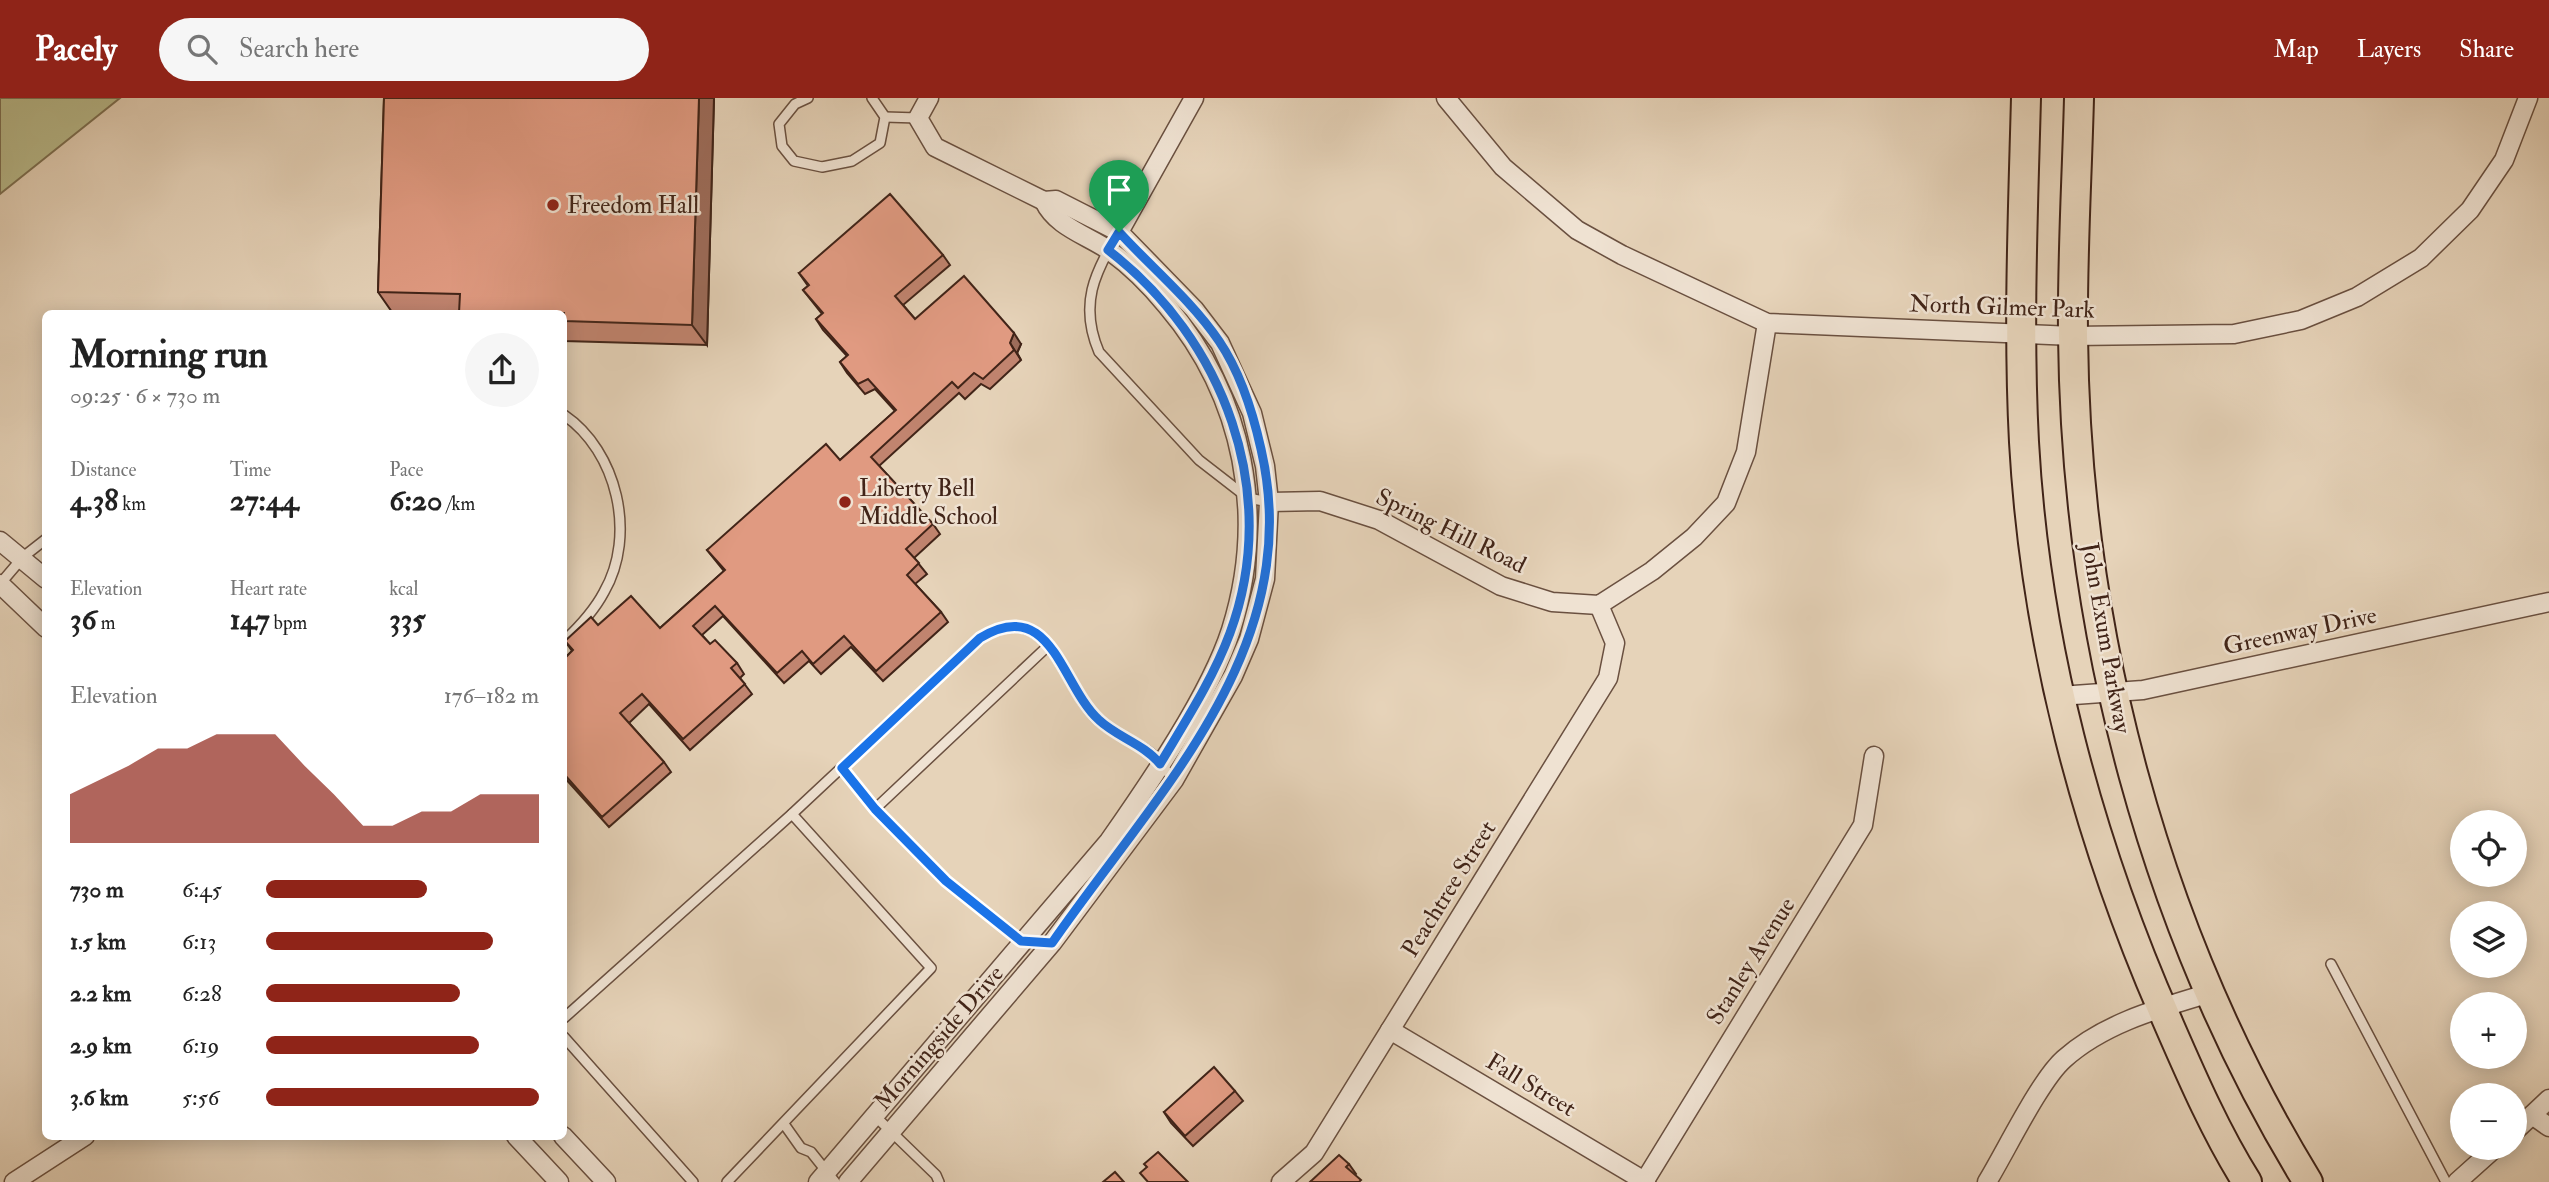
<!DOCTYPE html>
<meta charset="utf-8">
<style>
:root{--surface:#fff;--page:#f6f6f6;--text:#222;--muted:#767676;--accent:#8f2418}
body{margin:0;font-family:"IM FELL Double Pica",serif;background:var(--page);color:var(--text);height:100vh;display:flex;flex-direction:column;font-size:26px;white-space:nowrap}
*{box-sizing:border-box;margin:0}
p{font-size:23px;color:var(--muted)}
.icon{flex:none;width:38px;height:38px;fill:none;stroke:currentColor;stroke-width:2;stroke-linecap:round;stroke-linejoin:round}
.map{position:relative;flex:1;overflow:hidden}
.drawer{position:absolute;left:42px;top:212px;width:525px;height:830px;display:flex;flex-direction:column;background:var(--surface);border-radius:10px;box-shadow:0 4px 18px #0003}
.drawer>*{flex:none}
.buttons{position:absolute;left:2450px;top:712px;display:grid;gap:14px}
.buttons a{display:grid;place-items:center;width:77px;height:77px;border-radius:50%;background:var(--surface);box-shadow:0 4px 18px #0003;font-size:35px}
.pin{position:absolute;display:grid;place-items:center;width:60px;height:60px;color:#fff;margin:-72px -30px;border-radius:50% 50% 50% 0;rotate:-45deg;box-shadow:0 0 7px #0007}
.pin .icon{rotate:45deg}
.round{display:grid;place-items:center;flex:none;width:74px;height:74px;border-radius:37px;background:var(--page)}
.summary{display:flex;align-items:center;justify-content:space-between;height:119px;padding:0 28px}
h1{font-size:38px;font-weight:700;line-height:52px}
.stats{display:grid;grid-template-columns:repeat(3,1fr);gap:10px;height:119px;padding:7px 28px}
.stats div{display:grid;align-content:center}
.stats b{font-size:30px;font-weight:700}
.stats small{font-size:19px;font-weight:400}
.stats p{font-size:19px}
.chart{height:196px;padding:14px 28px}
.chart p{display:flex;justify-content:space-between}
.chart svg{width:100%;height:126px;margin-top:7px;fill:var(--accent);opacity:.7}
ul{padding:0 28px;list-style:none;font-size:23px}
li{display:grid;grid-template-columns:112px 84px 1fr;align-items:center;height:52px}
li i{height:18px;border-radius:9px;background:var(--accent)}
header{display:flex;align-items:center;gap:42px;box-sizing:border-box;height:98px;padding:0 35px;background:var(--accent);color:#fff}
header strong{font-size:33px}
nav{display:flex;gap:38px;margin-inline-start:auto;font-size:24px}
.search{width:490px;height:63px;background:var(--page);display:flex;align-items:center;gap:18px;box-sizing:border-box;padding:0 24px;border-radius:38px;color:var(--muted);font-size:26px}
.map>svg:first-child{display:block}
</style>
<header>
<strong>Pacely</strong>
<div class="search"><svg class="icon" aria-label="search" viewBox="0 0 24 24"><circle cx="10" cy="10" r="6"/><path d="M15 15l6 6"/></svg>Search here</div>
<nav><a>Map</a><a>Layers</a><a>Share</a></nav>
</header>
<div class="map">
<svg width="2549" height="1084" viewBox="0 0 2549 1084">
<rect width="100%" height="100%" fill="#e6d3b9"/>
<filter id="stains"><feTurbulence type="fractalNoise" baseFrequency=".00286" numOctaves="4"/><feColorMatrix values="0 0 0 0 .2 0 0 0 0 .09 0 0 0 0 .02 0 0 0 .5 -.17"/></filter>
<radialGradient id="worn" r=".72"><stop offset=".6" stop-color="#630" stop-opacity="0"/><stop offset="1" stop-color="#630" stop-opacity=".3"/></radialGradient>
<polygon fill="#b9bb8c" stroke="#7d7052" stroke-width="2" points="0,0 120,0 0,96"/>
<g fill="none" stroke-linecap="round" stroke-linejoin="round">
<defs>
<g id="lane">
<polyline points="808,0 795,6 779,26 782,48 794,63 822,69 852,63 880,45 885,19 872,0"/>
<polyline points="885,19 918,20"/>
<path d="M1119,134C1094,175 1079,207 1099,254L1199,362L1248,400L1269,404"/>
<path d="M564,317C617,353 637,437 604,494C594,513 579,529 564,543"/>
<polyline points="0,486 23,459 46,441"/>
<polyline points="842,670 875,711 946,783 1021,843 1052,845"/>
<polyline points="875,711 1049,547"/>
<polyline points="2331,866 2446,1084"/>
<path d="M564,920L792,716L980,540C1051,497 1061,588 1098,622C1114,637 1137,643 1153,657C1160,664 1167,674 1174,682"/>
<polyline points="564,939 693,1084"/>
<polyline points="875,1018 936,1077 939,1084"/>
<polyline points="784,1026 801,1050 811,1054 835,1084"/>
<polyline points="727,1084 931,870 792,716"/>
</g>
<g id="street">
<polyline points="1446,0 1503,69 1577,132 1622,157 1767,225 2073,238 2234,236 2301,222 2357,199 2421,160 2470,112 2504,62 2528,0"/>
<polyline points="1119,134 1194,0"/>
<polyline points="1269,404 1320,403 1379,422 1501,488 1552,504 1599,507 1652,473 1694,439 1726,405 1746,354 1767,225"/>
<polyline points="0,443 46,481"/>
<polyline points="0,486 46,530"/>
<polyline points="2060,598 2143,592 2549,504"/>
<polyline points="1390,932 1646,1084"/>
<polyline points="2532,1017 2549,1029"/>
<polyline points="2515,1033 2549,1001"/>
<polyline points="516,1038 559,1084"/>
<polyline points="563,1038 606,1084"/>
<polyline points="14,1084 85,1038"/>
<path d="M818,1084L1109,743C1149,686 1210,597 1231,532C1267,418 1244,299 1167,208C1150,187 1132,169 1110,153C1087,137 1056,129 1044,103"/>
<polyline points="848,1084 1052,845 1174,682 1233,578 1249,541 1265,481 1269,404 1265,368 1252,315 1220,245 1194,211 1119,134 1056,102 1044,103 935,49 918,20 929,0"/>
<polyline points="1281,1084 1314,1055 1608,580 1615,545 1599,507"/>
<polyline points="1644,1084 1863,727 1874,658"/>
<path d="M1987,1084C2006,1053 2040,982 2064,961C2104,925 2160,910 2210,895"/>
<polyline points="2457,1084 2495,1050"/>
</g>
<g id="primary">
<path d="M2026,0C2023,114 2018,230 2024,344C2035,543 2087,740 2167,922C2191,977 2215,1033 2247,1084"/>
<path d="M2079,0C2077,79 2072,159 2073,238C2076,533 2153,831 2308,1084"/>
</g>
</defs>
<use href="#lane" stroke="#6a5040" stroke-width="12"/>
<use href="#street" stroke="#6a5040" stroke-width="21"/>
<use href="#primary" stroke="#412418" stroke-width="32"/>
<use href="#lane" stroke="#efe2d2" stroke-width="9"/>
<use href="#street" stroke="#efe2d2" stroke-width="18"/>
<use href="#primary" stroke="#e6d3b9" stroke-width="28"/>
</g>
<g fill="#c1846f" stroke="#412418" stroke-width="2">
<polygon points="384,0 714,0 707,247 564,243 564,215 444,215 392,214 378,194"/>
<polygon points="943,157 950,167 903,207 915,221 1021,246 1017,255 1021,262 990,291 981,286 965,301 959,295 879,368 933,426 940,436 914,460 927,476 915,486 941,514 948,524 883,583 851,549 821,576 809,563 784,585 723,518 702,537 710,546 737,565 744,576 740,580 752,596 690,652 649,606 629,625 664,664 671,674 609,729 564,679 564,561 572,553 565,543 598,527 660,530 724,473 707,452 840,362 895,313 875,291 865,296 847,275 840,264 847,258 823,232 816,221 822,216 803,192 808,188 799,175"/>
<polygon points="1235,993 1243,1003 1193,1048 1171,1025 1164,1014"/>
<polygon points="1349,1066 1356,1076 1355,1077 1310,1084"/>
</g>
<g fill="#9d6c5a" stroke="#412418" stroke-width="2">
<polygon points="699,0 714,0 707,247 692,227"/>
<polygon points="1014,235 1021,246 1017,255 1021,262 1010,245"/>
</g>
<g fill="#e09a81" stroke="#412418" stroke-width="2">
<polygon points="384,0 699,0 692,227 564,223 564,215 459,215 460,196 378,194"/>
<polygon points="890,96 943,157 895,198 915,221 964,178 1014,235 1010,245 1014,252 983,281 974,275 958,290 952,284 871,359 933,426 906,451 919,465 907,477 941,514 876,573 844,538 813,566 802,553 777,575 715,508 693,528 710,546 715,542 737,565 731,570 745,586 683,641 642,596 620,615 664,664 602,719 564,676 564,561 573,552 565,543 591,519 598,527 631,498 660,530 725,472 707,452 826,346 840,362 896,312 868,281 858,286 840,264 848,257 816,221 823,215 803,192 809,187 799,175"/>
<polygon points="1214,969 1235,993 1185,1038 1164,1014"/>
<polygon points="1158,1054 1188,1084 1148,1084 1140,1075 1147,1069 1144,1066"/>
<polygon points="1339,1057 1349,1066 1346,1069 1361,1082 1359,1084 1310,1084"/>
<polygon points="1115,1074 1124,1084 1103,1084"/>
</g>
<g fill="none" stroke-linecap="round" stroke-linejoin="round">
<defs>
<path id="route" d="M1119,134C1152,170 1191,202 1219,243C1240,274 1253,315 1261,351C1307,550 1155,696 1052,845L1021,843L946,783L875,711L842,670L980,540C1052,496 1061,588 1099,622C1117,639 1144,646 1160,666C1185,624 1213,581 1230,535C1282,395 1224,241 1108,152Z"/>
</defs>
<use href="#route" stroke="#fff" stroke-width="14"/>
<use href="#route" stroke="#1a73e8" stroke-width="9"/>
</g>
<g fill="#8f2418" stroke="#efe2d2" stroke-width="2.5">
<circle cx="553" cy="107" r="7"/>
<circle cx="845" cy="404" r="7"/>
</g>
<g text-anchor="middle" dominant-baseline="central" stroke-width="5" stroke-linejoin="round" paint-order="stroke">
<g font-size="24" fill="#412418" stroke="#efe2d2" text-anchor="start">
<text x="567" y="107">Freedom Hall</text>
<text x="859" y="390">Liberty Bell<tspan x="859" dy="28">Middle School</tspan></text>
</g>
<g font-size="24" fill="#412418" stroke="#efe2d2">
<text transform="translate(2002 209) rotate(2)">North Gilmer Park</text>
<text transform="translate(1451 433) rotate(26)">Spring Hill Road</text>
<text transform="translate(2300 533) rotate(-12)">Greenway Drive</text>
<text transform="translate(2106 540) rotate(80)">John Exum Parkway</text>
<text transform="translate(1449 791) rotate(-58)">Peachtree Street</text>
<text transform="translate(1751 863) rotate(-58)">Stanley Avenue</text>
<text transform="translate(939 940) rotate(-49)">Morningside Drive</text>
<text transform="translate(1531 987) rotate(31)">Fall Street</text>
</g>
</g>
<rect width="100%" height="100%" filter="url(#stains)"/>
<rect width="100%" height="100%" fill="url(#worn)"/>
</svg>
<div class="buttons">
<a><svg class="icon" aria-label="locate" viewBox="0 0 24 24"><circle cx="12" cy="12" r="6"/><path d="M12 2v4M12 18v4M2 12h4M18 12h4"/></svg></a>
<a><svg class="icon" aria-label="layers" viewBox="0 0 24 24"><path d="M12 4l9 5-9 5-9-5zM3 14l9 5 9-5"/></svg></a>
<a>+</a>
<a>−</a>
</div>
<div class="pin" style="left:1119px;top:134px;background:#1e9e55"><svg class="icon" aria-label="arrive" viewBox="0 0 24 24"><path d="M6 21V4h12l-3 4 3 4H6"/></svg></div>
<section class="drawer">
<div class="summary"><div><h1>Morning run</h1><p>09:25 · 6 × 730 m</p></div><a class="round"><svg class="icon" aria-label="share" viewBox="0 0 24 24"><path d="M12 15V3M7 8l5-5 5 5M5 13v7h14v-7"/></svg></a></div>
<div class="stats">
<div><p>Distance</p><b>4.38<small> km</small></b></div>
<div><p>Time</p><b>27:44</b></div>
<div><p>Pace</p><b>6:20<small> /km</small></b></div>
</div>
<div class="stats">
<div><p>Elevation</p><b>36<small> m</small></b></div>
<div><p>Heart rate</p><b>147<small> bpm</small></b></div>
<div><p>kcal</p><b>335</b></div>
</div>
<div class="chart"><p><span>Elevation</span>176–182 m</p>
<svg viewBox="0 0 160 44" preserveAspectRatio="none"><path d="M0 44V27L10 22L20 17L30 11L40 11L50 6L60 6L70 6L80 17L90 27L100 38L110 38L120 33L130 33L140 27L150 27L160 27V44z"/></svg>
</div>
<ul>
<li><b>730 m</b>6:45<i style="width:59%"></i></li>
<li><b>1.5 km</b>6:13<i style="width:83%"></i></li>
<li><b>2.2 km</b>6:28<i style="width:71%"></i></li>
<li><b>2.9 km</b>6:19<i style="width:78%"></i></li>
<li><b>3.6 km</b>5:56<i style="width:100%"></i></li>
</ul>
</section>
</div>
